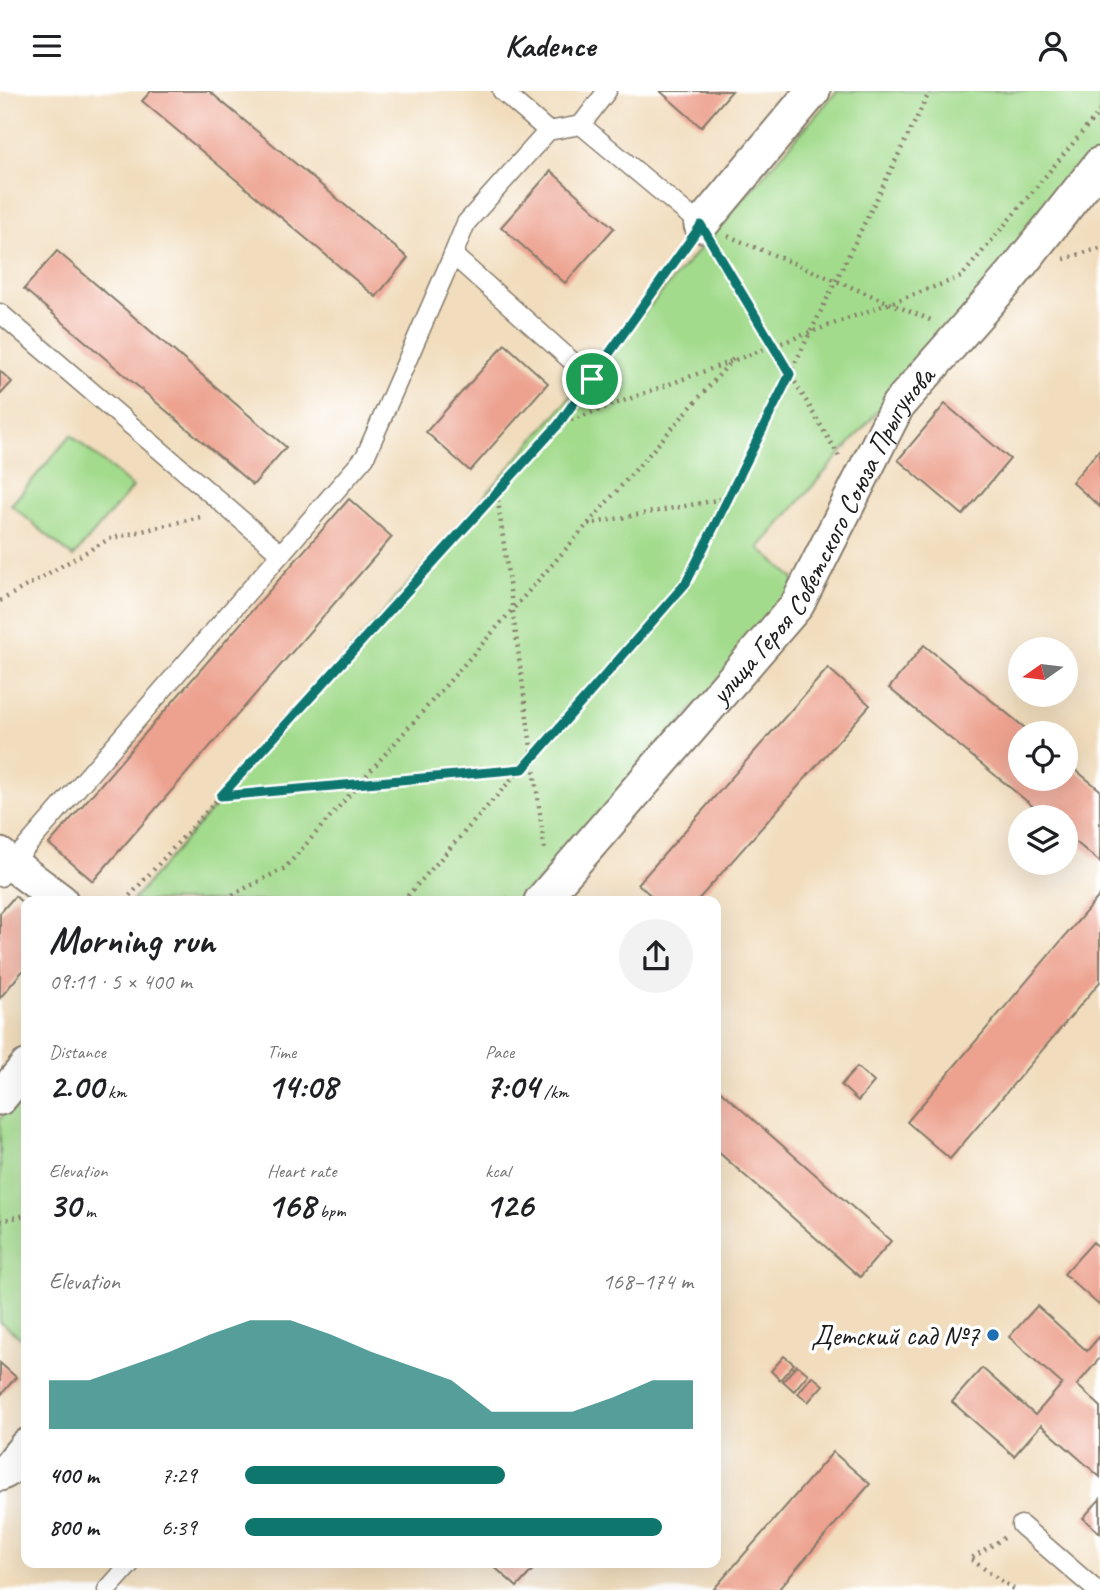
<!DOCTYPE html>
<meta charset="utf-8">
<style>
:root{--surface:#fff;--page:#f2f2f2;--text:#202124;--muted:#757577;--accent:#0f766e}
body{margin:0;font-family:Caveat,sans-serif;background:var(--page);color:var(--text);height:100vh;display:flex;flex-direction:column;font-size:26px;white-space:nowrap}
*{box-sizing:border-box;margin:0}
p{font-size:23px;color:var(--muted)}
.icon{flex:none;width:38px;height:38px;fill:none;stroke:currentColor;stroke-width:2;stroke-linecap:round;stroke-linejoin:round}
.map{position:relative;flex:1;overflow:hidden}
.side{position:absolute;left:21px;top:805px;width:700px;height:672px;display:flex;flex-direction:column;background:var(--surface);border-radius:14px;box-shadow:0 7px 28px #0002}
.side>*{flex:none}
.needle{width:46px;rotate:256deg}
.tools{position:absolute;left:1008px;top:546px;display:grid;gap:14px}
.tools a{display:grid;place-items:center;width:70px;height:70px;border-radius:50%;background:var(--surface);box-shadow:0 7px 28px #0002;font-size:35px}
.pin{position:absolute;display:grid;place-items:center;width:60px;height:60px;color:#fff;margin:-30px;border:4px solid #fff;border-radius:50%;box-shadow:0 2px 7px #0007}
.round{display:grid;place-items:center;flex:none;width:74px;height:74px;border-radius:37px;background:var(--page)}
.summary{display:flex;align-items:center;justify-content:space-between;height:119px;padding:0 28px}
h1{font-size:38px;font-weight:700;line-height:52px}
.figures{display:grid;grid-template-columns:repeat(3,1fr);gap:10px;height:119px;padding:7px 28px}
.figures div{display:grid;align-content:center}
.figures b{font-size:35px;font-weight:700}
.figures small{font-size:19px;font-weight:400}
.figures p{font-size:19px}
.chart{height:196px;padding:14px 28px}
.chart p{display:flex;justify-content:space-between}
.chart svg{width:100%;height:126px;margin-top:7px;fill:var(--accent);opacity:.7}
ul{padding:0 28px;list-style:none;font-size:23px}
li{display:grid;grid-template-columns:112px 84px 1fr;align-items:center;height:52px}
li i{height:18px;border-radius:9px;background:var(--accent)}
header{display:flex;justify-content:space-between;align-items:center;height:91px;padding:0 28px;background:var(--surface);font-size:32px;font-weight:700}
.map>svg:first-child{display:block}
</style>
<header><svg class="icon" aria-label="menu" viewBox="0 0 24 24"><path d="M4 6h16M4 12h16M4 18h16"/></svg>Kadence<svg class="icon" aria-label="person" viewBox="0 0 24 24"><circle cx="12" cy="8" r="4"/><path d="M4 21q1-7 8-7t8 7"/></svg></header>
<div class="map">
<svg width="1100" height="1499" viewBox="0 0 1100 1499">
<rect width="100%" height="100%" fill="#fff"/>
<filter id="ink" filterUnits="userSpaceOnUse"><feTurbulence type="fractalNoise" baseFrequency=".0143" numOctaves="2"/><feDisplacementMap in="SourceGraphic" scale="14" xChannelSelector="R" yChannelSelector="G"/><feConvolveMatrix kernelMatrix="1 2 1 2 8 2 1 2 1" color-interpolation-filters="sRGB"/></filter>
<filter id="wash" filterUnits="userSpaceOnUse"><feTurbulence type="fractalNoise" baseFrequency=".00686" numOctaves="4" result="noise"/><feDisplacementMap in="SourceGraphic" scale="28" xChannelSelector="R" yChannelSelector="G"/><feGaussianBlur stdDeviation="1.57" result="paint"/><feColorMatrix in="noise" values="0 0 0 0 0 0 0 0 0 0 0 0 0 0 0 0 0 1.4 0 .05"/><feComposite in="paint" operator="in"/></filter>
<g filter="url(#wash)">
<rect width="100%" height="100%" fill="#f1ddbd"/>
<g fill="#a3db8d" stroke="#607c54" stroke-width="2">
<polygon points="837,0 1100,0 1100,64 759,457 794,488 791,508 521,810 132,810"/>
<polygon points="71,344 133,396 73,466 11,414"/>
<polygon points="26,998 26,1251 0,1231 0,1028"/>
</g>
<g id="blocks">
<g fill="#eda28f">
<polygon points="151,0 209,0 408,167 376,206 142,10"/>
<polygon points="660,0 732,0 701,36"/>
<polygon points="551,80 614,137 565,192 501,136"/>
<polygon points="57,160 286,356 253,394 24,198"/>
<polygon points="505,253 548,292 470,380 426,341"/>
<polygon points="0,280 12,291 0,304"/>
<polygon points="945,313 1010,368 963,424 898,369"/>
<polygon points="1100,358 1100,416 1072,391"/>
<polygon points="349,408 392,446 93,790 49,753"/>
<polygon points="924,554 1031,642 1020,642 1020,688 1066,688 1066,671 1100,699 1100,771 1066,743 1066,726 1046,726 889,597"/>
<polygon points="828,577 870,614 697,810 657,810 638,793"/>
<polygon points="1100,804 1100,891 950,1068 907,1031"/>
<polygon points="15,805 26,815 26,876 0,907 0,822"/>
<polygon points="857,976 874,991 858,1010 841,994"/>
<polygon points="716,996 891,1150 860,1186 716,1059"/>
<polygon points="1093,1151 1100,1158 1100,1215 1064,1183"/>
<polygon points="1037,1215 1087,1260 1100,1245 1100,1267 1077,1294 1100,1315 1100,1386 1041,1334 1014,1365 952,1311 982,1277 1035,1324 1062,1293 1009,1246"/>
<polygon points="784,1265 794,1273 780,1289 771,1280"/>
<polygon points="0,1272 16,1286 0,1305"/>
<polygon points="797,1274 808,1283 794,1300 783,1290"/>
<polygon points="812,1285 823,1294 808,1311 798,1302"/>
<polygon points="833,1361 870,1393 778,1499 713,1499"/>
<polygon points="1100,1408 1100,1442 1083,1427"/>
<polygon points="490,1472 539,1472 517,1496"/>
</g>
</g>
</g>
<g filter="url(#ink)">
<use href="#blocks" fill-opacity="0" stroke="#867c6c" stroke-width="2"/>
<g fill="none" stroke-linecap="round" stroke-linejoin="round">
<defs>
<g id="lane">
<polyline points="502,0 548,40"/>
<polyline points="607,0 581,34 701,134"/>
<polyline points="453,164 466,132 548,40 581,34"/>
<polyline points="0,222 281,463"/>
<polyline points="0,786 365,366 453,164 592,288"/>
<polyline points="1021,1434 1096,1499"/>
<polyline points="107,1499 131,1472"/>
</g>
<g id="street">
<polyline points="701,134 813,0"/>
<polyline points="0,764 61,810"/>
<path id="s1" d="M541,810L797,514L898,314L1012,184L1100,73"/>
<polyline points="0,1007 26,976"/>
<polyline points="0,1383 6,1380 26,1355"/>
</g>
</defs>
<use href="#lane" stroke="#867c6c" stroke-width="21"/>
<use href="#street" stroke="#867c6c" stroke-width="37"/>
<g stroke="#867c6c" stroke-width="4.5" stroke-dasharray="2 5" stroke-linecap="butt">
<polyline points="728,145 933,230"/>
<polyline points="716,159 839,365"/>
<polyline points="1064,168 1100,157"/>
<polyline points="604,270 685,158"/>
<polyline points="558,334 961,186 1100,20"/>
<polyline points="497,402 545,761"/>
<polyline points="588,433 728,407"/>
<polyline points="0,510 109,448 204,425"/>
<polyline points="221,705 522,678"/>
<polyline points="125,810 558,334 579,306"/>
<polyline points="220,810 285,777 733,268"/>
<polyline points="403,810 686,492 930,0"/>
<polyline points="492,810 511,807"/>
<polyline points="0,1130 26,1124"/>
<polyline points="1004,1447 970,1468 1015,1499"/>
</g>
<use href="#lane" stroke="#fff" stroke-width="18"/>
<use href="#street" stroke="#fff" stroke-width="33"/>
</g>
</g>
<g fill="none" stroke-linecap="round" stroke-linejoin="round" filter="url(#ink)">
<defs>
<polygon id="route" points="701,134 790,283 686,492 523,678 221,705 558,334"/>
</defs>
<use href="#route" stroke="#fff" stroke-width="14"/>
<use href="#route" stroke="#0f766e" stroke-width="9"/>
</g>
<circle fill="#1f6fb2" stroke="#fff" stroke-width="2.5" cx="993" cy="1244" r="7"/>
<g text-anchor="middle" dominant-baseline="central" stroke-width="7" stroke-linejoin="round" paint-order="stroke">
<g font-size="28" fill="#1c1c1c" stroke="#fff">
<text stroke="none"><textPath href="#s1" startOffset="464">улица Героя Советского Союза Прыгунова</textPath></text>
</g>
<g font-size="28" fill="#1c1c1c" stroke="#fff" text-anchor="end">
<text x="979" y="1244">Детский сад №7</text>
</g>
</g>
</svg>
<div class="tools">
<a><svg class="needle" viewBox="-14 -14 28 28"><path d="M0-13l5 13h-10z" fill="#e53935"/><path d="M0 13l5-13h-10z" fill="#757577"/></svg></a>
<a><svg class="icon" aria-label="locate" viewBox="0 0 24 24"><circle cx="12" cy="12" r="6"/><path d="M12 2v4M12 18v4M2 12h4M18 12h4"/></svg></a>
<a><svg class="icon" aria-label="layers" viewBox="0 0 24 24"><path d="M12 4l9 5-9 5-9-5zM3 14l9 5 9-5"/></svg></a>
</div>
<div class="pin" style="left:592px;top:288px;background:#1e9e55"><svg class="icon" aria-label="arrive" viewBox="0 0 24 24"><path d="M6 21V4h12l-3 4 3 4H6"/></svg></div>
<section class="side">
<div class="summary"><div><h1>Morning run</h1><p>09:11 · 5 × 400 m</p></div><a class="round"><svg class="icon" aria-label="share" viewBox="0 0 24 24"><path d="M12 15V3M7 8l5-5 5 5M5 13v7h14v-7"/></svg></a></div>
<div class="figures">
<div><p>Distance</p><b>2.00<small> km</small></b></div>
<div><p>Time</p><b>14:08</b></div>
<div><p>Pace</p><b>7:04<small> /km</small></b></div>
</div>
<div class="figures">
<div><p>Elevation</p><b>30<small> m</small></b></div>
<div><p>Heart rate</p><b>168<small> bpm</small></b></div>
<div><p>kcal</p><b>126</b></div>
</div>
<div class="chart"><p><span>Elevation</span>168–174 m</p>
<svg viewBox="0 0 160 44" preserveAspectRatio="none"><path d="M0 44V27L10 27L20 22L30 17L40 11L50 6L60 6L70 11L80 17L90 22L100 27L110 38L120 38L130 38L140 33L150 27L160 27V44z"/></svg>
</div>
<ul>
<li><b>400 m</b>7:29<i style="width:58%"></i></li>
<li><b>800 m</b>6:39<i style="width:93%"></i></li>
</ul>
</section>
</div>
